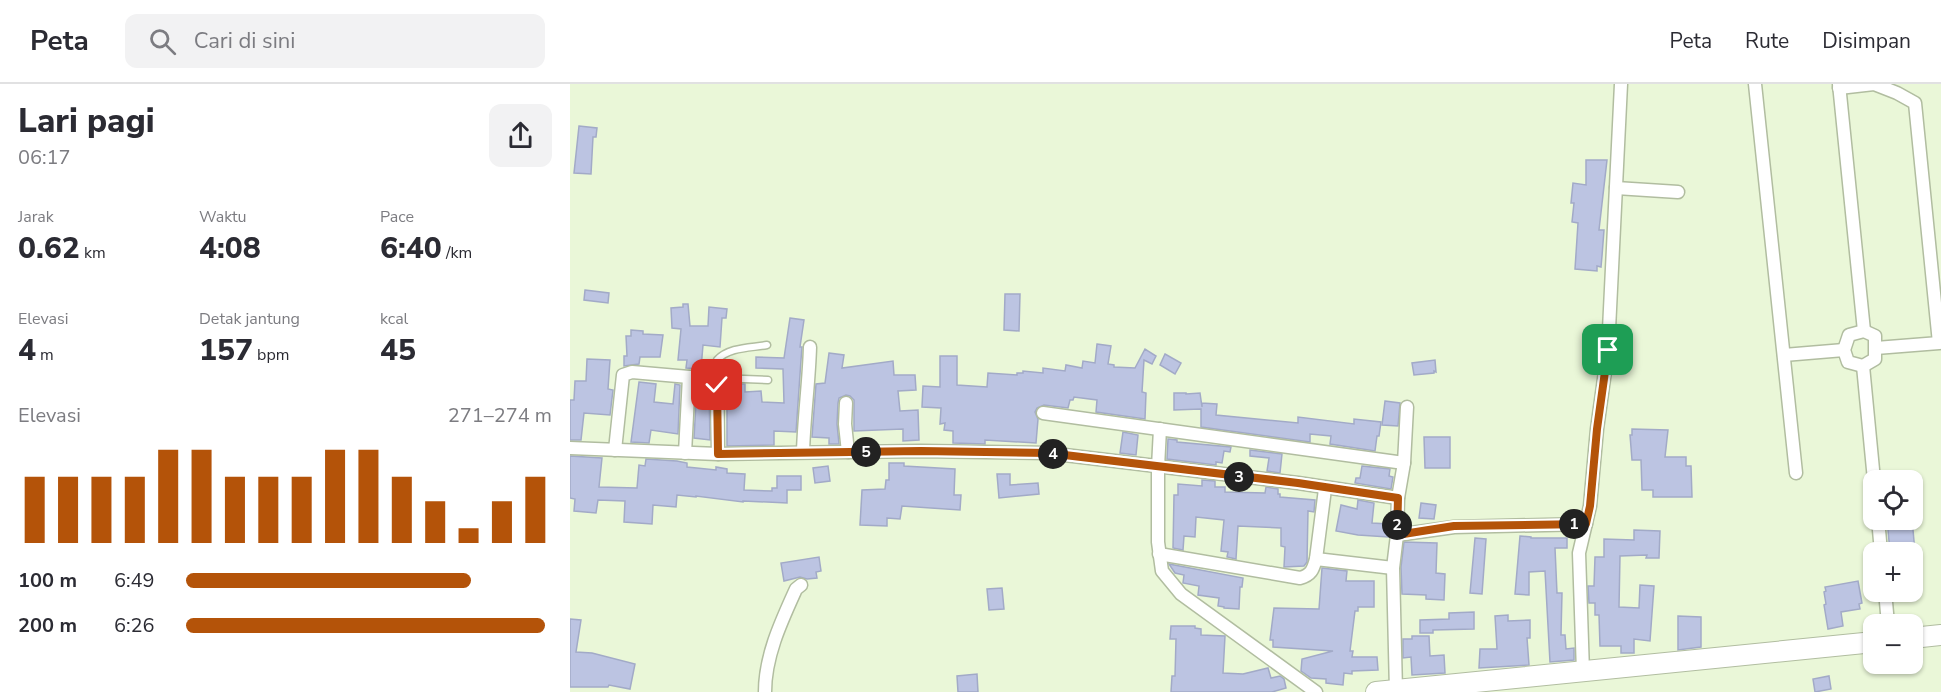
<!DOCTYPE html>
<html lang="id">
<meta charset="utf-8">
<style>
:root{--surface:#fff;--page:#f2f2f3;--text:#2b2b33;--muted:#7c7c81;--line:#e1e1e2;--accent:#b45309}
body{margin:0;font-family:"Nunito Sans",sans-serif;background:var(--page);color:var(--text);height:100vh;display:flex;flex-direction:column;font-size:22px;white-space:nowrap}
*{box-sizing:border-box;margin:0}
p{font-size:20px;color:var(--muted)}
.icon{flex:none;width:33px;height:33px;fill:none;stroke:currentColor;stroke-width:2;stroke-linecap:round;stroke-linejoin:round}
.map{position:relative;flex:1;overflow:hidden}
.drawer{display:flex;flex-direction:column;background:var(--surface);width:570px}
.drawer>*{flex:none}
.buttons{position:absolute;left:1293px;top:386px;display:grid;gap:12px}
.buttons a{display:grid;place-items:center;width:60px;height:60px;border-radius:12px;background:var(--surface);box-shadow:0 2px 4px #0004;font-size:30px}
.pin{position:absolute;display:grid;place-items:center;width:51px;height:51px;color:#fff;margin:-26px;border-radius:12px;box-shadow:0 3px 9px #0006}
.km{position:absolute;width:30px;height:30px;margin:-15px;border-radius:50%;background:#222;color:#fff;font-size:16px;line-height:30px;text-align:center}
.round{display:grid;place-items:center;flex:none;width:63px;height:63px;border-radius:12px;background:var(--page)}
.overview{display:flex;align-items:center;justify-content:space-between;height:102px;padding:0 18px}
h1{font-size:33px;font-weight:800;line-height:45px}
.stats{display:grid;grid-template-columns:repeat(3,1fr);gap:9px;height:102px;padding:6px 18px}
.stats div{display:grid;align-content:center}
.stats b{font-size:30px;font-weight:800}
.stats small{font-size:16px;font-weight:400}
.stats p{font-size:16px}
.chart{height:168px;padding:12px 18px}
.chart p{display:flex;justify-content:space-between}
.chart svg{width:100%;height:108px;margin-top:6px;stroke:var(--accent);stroke-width:6}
ul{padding:0 18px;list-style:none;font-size:20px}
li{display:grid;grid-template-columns:96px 72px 1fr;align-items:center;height:45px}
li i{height:15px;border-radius:8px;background:var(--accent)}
header{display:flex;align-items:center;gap:36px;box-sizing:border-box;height:84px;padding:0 30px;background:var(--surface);border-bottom:2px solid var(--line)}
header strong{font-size:28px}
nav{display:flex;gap:33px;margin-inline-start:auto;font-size:21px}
.search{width:420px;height:54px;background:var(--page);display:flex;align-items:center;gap:15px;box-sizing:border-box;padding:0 21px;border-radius:12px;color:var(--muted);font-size:22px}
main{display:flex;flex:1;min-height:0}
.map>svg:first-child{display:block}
</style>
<header>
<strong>Peta</strong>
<div class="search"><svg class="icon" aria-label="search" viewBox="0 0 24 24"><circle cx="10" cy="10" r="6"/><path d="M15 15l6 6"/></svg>Cari di sini</div>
<nav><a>Peta</a><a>Rute</a><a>Disimpan</a></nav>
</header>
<main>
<section class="drawer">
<div class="overview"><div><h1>Lari pagi</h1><p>06:17</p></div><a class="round"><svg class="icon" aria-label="share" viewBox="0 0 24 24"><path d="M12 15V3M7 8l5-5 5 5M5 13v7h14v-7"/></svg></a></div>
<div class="stats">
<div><p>Jarak</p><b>0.62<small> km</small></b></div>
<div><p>Waktu</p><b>4:08</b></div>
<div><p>Pace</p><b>6:40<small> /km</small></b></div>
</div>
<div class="stats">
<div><p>Elevasi</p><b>4<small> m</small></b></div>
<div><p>Detak jantung</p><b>157<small> bpm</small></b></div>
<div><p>kcal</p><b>45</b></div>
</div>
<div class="chart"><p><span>Elevasi</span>271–274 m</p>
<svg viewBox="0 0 160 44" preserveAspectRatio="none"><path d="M5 44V17M15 44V17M25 44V17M35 44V17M45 44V6M55 44V6M65 44V17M75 44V17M85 44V17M95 44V6M105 44V6M115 44V17M125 44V27M135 44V38M145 44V27M155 44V17"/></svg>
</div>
<ul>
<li><b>100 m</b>6:49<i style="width:78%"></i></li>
<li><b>200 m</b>6:26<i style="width:98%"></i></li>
</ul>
</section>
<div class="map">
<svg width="1371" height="608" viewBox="0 0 1371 608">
<rect width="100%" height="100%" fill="#eaf7d8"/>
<g fill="#bcc4e2" stroke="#a2aac7" stroke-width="1.5">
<polygon points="9,42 27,44 26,53 23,53 21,90 4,89"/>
<polygon points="1016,76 1037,76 1029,146 1034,146 1032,172 1031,183 1027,182 1027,187 1005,185 1008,139 1002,138 1004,119 1001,119 1003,99 1016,101"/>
<polygon points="15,206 39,209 38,219 14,216"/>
<polygon points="435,210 450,210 449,247 434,246"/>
<polygon points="113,220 118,220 120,242 138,242 139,223 157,225 156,234 152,234 150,263 133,261 131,285 116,284 117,276 108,276 111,245 102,244 101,224 113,223"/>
<polygon points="220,234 234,236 230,263 232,263 231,276 226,348 204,347 204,361 157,362 157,300 175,300 175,308 191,307 192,318 214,319 213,285 186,284 186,273 214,274"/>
<polygon points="61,246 73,247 73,250 93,251 90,273 70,273 69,280 54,282 54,272 57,272 56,252 61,252"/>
<polygon points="527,260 541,262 538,280 544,281 544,283 565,284 575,265 586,272 582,280 574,276 572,308 576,309 575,335 526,328 527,316 504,313 503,316 500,316 498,324 474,321 467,324 465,328 468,335 466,359 415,356 415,360 383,359 383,347 374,346 375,339 370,340 371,324 352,323 353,302 370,303 370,272 387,272 387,301 417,303 418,289 447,291 447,289 453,289 453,287 473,289 473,284 495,287 496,281 512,284 513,277 525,279"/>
<polygon points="259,269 274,271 272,284 323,277 324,291 345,291 346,306 328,307 330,327 348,326 349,356 333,357 333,345 284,347 284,316 280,312 276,311 269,314 268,319 267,340 269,360 259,360 259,354 242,353 246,300 255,299"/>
<polygon points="595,270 611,279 605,290 590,281"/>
<polygon points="17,275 40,276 38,305 43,306 40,331 14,329 11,356 0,356 0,316 4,316 5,297 16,297"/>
<polygon points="865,276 866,288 864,287 864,289 844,291 842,279"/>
<polygon points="69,298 86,300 84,318 103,320 105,300 110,301 108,350 81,346 79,359 61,358"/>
<polygon points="127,302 129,302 129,306 139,307 140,356 124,354"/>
<polygon points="604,309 616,309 616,310 630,309 632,323 632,319 647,320 646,331 728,339 728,333 784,340 784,335 811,338 809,352 807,352 805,367 760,360 761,352 740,350 740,358 631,343 631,325 604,326"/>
<polygon points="815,317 830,319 828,342 812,341"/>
<polygon points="1062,345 1098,346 1095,373 1116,373 1116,382 1121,382 1122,413 1083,413 1083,406 1072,406 1071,376 1062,376 1060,351 1062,351"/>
<polygon points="553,348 568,351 566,371 550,369"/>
<polygon points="854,353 880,353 880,384 855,384"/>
<polygon points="598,355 607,356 607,358 661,363 660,368 654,367 652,379 646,378 646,381 597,375"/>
<polygon points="680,366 712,370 710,389 697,387 699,374 680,372"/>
<polygon points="0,372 32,374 29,403 67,404 69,381 75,382 76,375 107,377 117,379 117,383 146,386 146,383 157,385 157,389 175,390 174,406 202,407 202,404 207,404 207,392 231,392 231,406 217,406 217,419 173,417 173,418 126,412 126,413 107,411 106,423 83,421 82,440 54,438 55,417 28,416 26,429 4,427 5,415 0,414"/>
<polygon points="319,379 334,379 334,382 385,385 384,411 391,411 390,426 332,422 330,435 317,434 317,442 290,441 292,406 315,405 316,396 319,396"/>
<polygon points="258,382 260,397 245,399 243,384"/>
<polygon points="792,382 820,385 819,392 823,393 821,405 785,399 786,394 790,394"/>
<polygon points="427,390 440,390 440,401 468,399 469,410 429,414"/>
<polygon points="632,396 645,397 645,403 655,403 655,408 695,409 696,403 708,405 708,410 710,410 710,413 745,416 744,428 738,427 737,478 734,482 714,483 715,463 711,462 711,444 668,442 666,475 657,473 658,468 651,467 654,436 626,433 625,453 614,452 613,466 603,464 604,411 608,411 608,400 632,402"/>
<polygon points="788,416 804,419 802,439 819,440 818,453 788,451 766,447 771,421 787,425"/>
<polygon points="851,419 866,421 864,435 849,434"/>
<polygon points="1317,435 1342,435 1345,468 1320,468"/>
<polygon points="1064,446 1090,447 1089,474 1076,474 1077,471 1050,472 1049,523 1069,524 1070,501 1084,502 1080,557 1064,555 1064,569 1051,569 1051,562 1030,562 1029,531 1025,531 1025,519 1019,519 1018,502 1024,502 1025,473 1034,473 1034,455 1064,456"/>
<polygon points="950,452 961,453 961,454 997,454 997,464 985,464 987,509 992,509 991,551 995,551 996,565 1004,564 1004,576 980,578 975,487 959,488 959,511 945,510"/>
<polygon points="905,454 916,455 912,510 900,509"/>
<polygon points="834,458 867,459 866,489 875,490 874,516 856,515 856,511 832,510 831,483"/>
<polygon points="249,473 251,487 246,488 247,494 237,495 230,493 214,497 211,479"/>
<polygon points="599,480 673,494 672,503 670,503 669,525 654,524 654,523 648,522 649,514 628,511 629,502 613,499 614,491 605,489"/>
<polygon points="752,484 777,487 776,497 804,497 804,523 788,523 788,527 785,527 780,567 783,567 782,573 807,573 808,586 782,587 782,590 774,589 773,601 756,599 756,595 741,594 731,587 732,575 763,567 703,563 703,556 700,556 704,524 749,525"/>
<polygon points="1288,497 1292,519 1289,520 1290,525 1271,528 1273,542 1258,545 1254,521 1256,520 1254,508 1256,507 1255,503"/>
<polygon points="432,504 434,525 419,526 417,505"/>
<polygon points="904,528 904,545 863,546 863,549 850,549 850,536 879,535 879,529"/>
<polygon points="938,531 938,537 960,536 960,554 957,554 959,581 909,584 910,565 927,565 925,532"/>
<polygon points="1108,532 1131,533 1131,563 1108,566"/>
<polygon points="0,535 11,536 6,568 22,569 65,580 60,605 39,601 38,603 0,603"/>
<polygon points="601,542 625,542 625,544 631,545 631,551 655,552 653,589 673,590 698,584 701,594 710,592 714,595 716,604 702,608 601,608 602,592 605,592 606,555 600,555"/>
<polygon points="842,552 859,552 860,572 874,571 875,589 842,591 841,573 833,574 833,555 842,555"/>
<polygon points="407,590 408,608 388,608 387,592"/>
<polygon points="1259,592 1261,605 1245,608 1243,595"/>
</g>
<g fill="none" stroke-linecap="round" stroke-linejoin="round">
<defs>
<path id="service" d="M197,261C180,264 159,263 147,276V294L198,296"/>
<g id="minor">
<polyline points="1185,0 1226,389"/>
<polyline points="1269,0 1294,247"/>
<polyline points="1269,4 1304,0 1327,9 1345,19 1369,259 1306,264"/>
<polyline points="1046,104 1108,108"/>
<polygon points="1294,247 1305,252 1305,275 1293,282 1278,278 1274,266 1279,251"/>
<polyline points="1214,271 1274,266"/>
<polyline points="1293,282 1304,396"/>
<polyline points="119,293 147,294 148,370"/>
<polyline points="276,319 275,340 278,368"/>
<polyline points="473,329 834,379"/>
<polyline points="590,345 588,383 588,458 592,487 611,510 746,608"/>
<polyline points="0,364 148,370 351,367 478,369 728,399 828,414"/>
<polyline points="45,366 53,291 62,288 119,293 115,369"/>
<path d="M233,368C234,333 239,298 240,263"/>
<polyline points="1308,435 1311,468"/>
<polyline points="827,451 884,443 1016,440"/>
<path d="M589,470L730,494C741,491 743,486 746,475L755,405"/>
<polyline points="746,475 823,484"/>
<polyline points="1315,507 1318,540"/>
<polyline points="1013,588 1009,469 1020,422 1027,345 1038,266 1051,0"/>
<polyline points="826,607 823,484 827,451 828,414 834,379 837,323"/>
<path d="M195,608C195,572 211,538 226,505L231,501"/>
</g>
<g id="primary">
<polyline points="1342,554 1371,551"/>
<polyline points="806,608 1304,558"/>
</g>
</defs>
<use href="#service" stroke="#b1bda0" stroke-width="9"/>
<use href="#minor" stroke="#b1bda0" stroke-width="15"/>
<use href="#primary" stroke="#b1bda0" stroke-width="22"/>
<use href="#service" stroke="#fff" stroke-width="6"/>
<use href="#minor" stroke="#fff" stroke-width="12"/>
<use href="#primary" stroke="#fff" stroke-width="20"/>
</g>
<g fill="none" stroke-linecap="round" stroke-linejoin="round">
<defs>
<polyline id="route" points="147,301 148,370 351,367 478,369 728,399 828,414 827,451 884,442 1016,440 1020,422 1027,345 1038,266"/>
</defs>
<use href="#route" stroke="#fff" stroke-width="12"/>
<use href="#route" stroke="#b45309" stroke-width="8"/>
</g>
</svg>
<div class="buttons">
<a><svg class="icon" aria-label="locate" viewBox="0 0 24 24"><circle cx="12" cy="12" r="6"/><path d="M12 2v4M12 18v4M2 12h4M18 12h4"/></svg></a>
<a>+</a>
<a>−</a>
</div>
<div class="pin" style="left:1038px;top:266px;background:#1e9e55"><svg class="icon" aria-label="arrive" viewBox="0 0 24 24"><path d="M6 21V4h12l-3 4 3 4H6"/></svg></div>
<div class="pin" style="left:147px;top:301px;background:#d93025"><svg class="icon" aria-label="check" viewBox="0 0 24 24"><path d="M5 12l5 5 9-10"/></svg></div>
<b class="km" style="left:1004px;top:440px">1</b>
<b class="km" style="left:827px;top:441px">2</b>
<b class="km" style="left:669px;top:393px">3</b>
<b class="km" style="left:483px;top:370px">4</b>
<b class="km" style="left:296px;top:368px">5</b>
</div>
</main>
